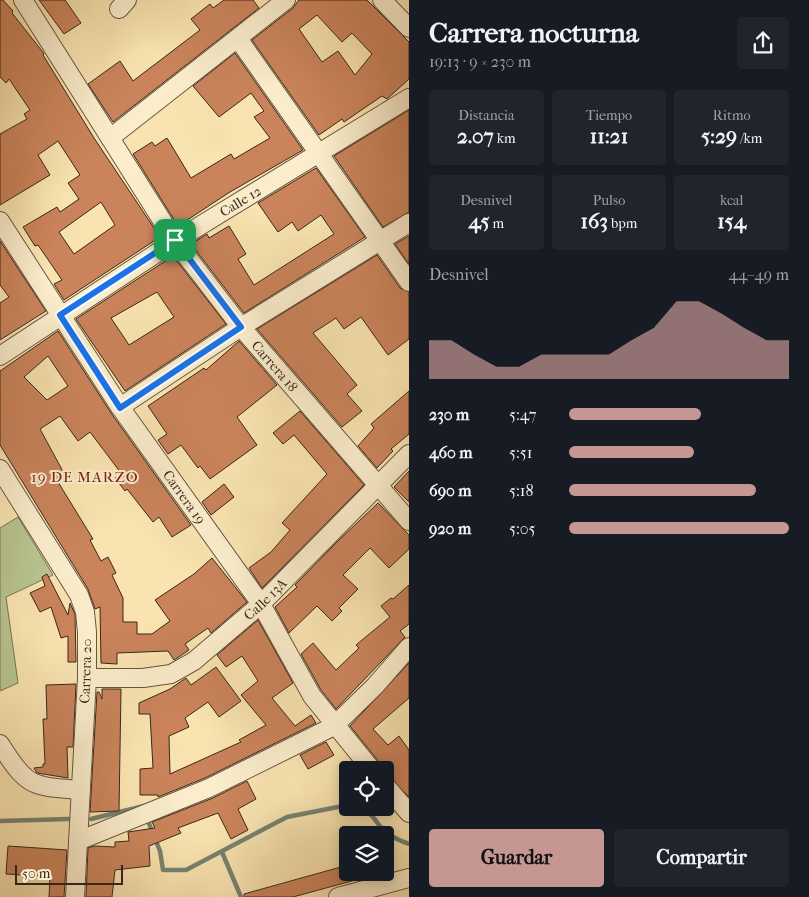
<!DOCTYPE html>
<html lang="es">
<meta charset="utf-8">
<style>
:root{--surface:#171b24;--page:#20242c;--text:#f1f3f6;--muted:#9ea1a6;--accent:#c59692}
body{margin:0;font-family:"IM FELL French Canon",serif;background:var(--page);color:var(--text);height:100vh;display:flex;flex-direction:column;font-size:19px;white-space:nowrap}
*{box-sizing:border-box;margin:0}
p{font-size:16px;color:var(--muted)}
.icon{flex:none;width:28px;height:28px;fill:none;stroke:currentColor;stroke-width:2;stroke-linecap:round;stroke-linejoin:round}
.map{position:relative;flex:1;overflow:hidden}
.details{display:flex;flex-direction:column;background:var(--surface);width:400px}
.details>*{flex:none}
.controls{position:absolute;left:339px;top:761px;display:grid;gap:10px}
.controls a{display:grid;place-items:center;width:55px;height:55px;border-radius:5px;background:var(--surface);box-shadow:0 2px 12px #0003;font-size:25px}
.scale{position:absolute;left:15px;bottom:12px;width:108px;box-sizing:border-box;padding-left:5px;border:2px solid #38271c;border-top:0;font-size:14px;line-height:18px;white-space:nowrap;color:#38271c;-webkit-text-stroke:4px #fbedcc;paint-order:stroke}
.pin{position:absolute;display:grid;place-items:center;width:42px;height:42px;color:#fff;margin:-21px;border-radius:10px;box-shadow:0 2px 8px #0006}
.round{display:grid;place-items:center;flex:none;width:52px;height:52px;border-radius:5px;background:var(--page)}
.head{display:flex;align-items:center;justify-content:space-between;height:85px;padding:0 20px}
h1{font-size:28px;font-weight:700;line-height:38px}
.metrics{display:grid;grid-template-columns:repeat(3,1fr);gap:8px;height:85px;padding:5px 20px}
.metrics div{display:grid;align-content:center;border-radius:5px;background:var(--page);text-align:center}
.metrics b{font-size:21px;font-weight:700}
.metrics small{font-size:14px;font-weight:400}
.metrics p{font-size:14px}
.chart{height:140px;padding:10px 20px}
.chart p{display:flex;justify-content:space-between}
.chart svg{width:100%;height:90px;margin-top:5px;fill:var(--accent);opacity:.7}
.button{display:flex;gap:10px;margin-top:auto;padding:10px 20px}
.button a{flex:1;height:58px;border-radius:5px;background:var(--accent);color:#111;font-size:20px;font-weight:700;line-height:58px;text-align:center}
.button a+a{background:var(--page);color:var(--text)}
ul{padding:0 20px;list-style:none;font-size:16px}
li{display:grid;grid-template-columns:80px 60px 1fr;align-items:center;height:38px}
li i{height:12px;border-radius:6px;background:var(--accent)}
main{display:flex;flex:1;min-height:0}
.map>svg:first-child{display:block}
</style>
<main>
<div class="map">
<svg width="409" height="897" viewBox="0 0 409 897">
<rect width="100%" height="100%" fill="#f9e4b1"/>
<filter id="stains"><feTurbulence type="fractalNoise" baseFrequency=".004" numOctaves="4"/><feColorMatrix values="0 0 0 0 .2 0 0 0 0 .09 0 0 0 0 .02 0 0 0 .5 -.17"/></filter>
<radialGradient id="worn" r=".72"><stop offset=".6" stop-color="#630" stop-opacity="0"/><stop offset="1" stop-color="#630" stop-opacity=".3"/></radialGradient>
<polygon fill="#b8c590" stroke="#787656" points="18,517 53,575 6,597 18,683 0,691 0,528"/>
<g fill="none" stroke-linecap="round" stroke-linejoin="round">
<g stroke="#758271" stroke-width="4.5">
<path d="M363,808C371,813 373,817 379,825C386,835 398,840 409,844"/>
<polyline points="91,819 144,806"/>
<polyline points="0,821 69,819"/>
<polyline points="148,821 160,851 163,870 186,870 287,817 348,805"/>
<polyline points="222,852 241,897"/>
</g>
</g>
<g fill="#ca835b" stroke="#38271c" fill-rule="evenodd">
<path d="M0,0H3L13,11L12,13L42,51L44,54L43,55L94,138L160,237L64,300L54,284L62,280L38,245L35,246L23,227L57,207L60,212L79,199L68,183L80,175L58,141L38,155L50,175L0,205V134L27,119L24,114L30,110L9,79L6,83L0,77ZM101,202L115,225L74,254L59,232Z"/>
<polygon points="39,0 65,0 81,23 64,34"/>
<polygon points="224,0 253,0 259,8 113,122 88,84 120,61 133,81 200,30 191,19 210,4 213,8"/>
<path d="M299,0H367L409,42V79L387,99L382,96L344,122L342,119L319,135L252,40L293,8ZM317,15L342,42L352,33L372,54L355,75L338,51L322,62L299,29Z"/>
<polygon points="235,53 303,150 230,192 178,226 133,154 152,142 155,146 167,138 191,178 231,154 234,159 270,138 254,117 264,111 251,93 219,117 193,86"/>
<polygon points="409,110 409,212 383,227 334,156"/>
<polygon points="316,168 365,237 244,313 191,244 207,234 209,238 229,226 246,254 238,259 254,285 334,234 321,215 298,231 292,222 278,232 258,203"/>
<polygon points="409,236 409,264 395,244"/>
<polygon points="0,241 46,311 0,340 0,303 9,297 0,285"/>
<polygon points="377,255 400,288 409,292 409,339 388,355 361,317 344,329 336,318 313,333 357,385 347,394 362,411 342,427 257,329"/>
<path d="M173,256L226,324L125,391L76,319ZM157,292L174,317L129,345L111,318Z"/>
<path d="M58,331L111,413L191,525L172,537L159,517L153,522L127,489L125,491L115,478L121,473L90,432L78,441L60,416L40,429L66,477L58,482L93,539L90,540L101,561L108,557L116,573L112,575L123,598V622H137V634H152L170,621L155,600L194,574L212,558L247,602L211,633L208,628L185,644L189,650L174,660L168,651L117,653V664L101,663L100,607L95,609L88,589L0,445V371ZM48,356L68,386L47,400L24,377Z"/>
<polygon points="239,341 277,385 237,417 257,445 210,479 200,466 198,468 181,445 168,454 158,440 167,434 148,406 204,368 206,370"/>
<polygon points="409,391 409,434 391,449 393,451 377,468 358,446 374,428 371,424"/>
<polygon points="300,411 364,485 262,588 249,568 271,552 290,530 282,523 327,474 294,435 283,444 273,433"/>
<polygon points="409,471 409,502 394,487"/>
<polygon points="224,484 234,497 211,515 202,502"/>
<polygon points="378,503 409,535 409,549 389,568 370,548 343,575 358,589 339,608 342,611 332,621 317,606 289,633 275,607 297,587 295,585 337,542"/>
<polygon points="47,574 68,615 70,603 75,614 76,662 68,662 68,636 61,638 51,607 40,612 30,593 45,586 42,577"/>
<polygon points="409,585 409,624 400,631 405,637 336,709 321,690 301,654 313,643 336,670 359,648 356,645 390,617 381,606 391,598 393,599"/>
<polygon points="258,620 293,683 272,698 295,726 311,715 316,723 205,778 158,797 158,795 140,795 140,769 153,768 150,714 139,714 139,703 170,689 186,678 191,685 216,667 241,701 219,717 208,702 185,718 189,727 169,736 170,774 241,742 239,740 266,725 241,695 258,681 242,656 226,667 217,655"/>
<polygon points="409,663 409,698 373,729 388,745 399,736 409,750 409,797 382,770 380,763 350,726"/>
<polygon points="76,684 73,747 67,747 68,778 37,773 34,768 43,767 43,764 45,764 43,719 47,719 46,685"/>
<polygon points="102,689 121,689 119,811 90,812 97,692 99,692 102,699"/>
<polygon points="326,742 334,755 308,769 300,755"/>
<polygon points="247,781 256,799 238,809 248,830 231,839 218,813 178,828 181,833 149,846 150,866 115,870 112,897 86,897 88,848 94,846 115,847 115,842 129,841 128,832 155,828 152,822 213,798"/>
<polygon points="8,846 67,850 64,897 49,897 50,877 6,874"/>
<polygon points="348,865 348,872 370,872 370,876 293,897 244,897 244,894"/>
</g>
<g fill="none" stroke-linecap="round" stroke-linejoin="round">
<defs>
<g id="minor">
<path id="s1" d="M23,0L175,241L241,327L409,521"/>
<polyline points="382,0 409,28"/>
<polyline points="119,9 127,0"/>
<polyline points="239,40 409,282"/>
<polyline points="110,138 286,0"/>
<path id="s2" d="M0,221L120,407L261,604L312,696L372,770"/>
<path id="s3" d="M0,356L175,241L409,98"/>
<polyline points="120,407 241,327 409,223"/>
<polyline points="0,469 79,595 85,612 87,632 87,678 75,897"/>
<path id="s4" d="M87,678H143L171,674L194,661L261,604L409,454"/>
<path d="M0,744C28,788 31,786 81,790"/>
<polyline points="385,785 409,813"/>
<polyline points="78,841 209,788 334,726 375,686 409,647"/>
<polyline points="338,897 409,878"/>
</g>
</defs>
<use href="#minor" stroke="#685641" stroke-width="20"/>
<use href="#minor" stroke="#fbedcc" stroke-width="18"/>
</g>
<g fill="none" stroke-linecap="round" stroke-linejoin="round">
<defs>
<polygon id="route" points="175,240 241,327 120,408 60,315"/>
</defs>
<use href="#route" stroke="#fff" stroke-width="10"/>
<use href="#route" stroke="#1a73e8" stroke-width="6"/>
</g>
<g text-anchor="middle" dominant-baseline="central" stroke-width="4" stroke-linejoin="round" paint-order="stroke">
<g font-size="14" fill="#38271c" stroke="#fbedcc">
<text stroke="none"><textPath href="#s3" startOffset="286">Calle 12</textPath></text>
<text stroke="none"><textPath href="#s1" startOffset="445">Carrera 18</textPath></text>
<text stroke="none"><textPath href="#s2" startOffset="332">Carrera 19</textPath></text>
<text stroke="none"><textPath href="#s4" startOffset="205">Calle 13A</textPath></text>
<text transform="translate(86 671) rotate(-88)">Carrera 20</text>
</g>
<g font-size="15" letter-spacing="1" fill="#7a1f14" stroke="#fbedcc">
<text x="85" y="477">19 DE MARZO</text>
</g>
</g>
<rect width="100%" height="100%" filter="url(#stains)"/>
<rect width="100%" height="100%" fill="url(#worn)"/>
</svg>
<div class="controls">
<a><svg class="icon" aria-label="locate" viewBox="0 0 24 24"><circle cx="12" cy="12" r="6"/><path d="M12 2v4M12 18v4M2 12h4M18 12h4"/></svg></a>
<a><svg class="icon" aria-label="layers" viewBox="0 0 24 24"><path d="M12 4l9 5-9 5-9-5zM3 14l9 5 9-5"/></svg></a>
</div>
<div class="scale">50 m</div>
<div class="pin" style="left:175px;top:240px;background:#1e9e55"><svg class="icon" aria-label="arrive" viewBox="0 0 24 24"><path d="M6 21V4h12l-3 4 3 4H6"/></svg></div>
</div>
<section class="details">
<div class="head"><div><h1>Carrera nocturna</h1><p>19:13 · 9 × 230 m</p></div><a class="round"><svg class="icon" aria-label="share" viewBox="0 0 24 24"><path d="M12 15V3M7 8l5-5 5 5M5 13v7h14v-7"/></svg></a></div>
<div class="metrics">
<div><p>Distancia</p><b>2.07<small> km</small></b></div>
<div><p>Tiempo</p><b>11:21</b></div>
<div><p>Ritmo</p><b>5:29<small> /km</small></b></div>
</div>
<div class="metrics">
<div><p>Desnivel</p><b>45<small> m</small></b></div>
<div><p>Pulso</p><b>163<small> bpm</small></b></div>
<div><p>kcal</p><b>154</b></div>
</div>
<div class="chart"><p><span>Desnivel</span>44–49 m</p>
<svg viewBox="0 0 160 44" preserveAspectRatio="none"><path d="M0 44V25L10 25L20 32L30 38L40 38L50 32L60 32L70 32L80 32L90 25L100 19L110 6L120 6L130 12L140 19L150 25L160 25V44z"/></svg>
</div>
<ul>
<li><b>230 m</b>5:47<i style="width:60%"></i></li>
<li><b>460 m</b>5:51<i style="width:57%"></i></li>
<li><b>690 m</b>5:18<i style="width:85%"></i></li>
<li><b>920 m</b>5:05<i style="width:100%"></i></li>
</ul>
<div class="button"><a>Guardar</a><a>Compartir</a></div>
</section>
</main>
